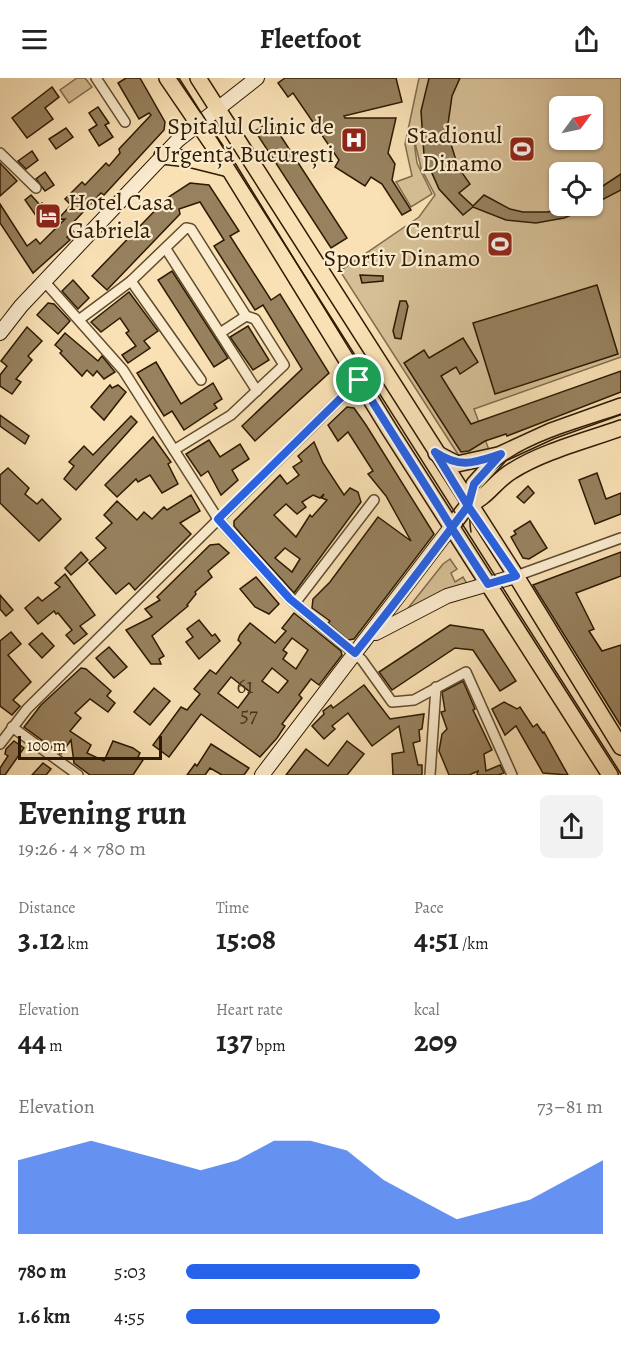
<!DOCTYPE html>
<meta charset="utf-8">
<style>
:root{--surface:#fff;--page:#f2f2f2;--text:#222;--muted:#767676;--accent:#2563eb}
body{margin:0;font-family:Alegreya,serif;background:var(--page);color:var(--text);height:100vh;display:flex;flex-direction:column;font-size:22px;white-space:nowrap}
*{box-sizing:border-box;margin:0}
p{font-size:20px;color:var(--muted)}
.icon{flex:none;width:33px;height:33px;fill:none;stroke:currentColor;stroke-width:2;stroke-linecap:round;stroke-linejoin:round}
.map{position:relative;height:697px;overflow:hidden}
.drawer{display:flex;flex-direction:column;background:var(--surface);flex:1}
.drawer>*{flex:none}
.needle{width:39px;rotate:57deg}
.controls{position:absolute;left:549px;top:18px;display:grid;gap:12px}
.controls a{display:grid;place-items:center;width:54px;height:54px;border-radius:9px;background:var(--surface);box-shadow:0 2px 4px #0004;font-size:30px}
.scale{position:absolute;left:18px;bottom:15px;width:144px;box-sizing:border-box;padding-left:6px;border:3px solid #2d1a00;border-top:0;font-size:16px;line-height:21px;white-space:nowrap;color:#2d1a00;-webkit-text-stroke:4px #fbeccf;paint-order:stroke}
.pin{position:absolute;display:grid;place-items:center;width:51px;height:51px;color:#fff;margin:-26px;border:3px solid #fff;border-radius:50%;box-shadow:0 2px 6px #0007}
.round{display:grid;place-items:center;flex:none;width:63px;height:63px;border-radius:9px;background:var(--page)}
.summary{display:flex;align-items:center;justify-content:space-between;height:102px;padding:0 18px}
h1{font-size:33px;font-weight:700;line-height:45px}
.metrics{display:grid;grid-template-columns:repeat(3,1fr);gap:9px;height:102px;padding:6px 18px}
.metrics div{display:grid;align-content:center}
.metrics b{font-size:30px;font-weight:700}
.metrics small{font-size:16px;font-weight:400}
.metrics p{font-size:16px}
.chart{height:168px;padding:12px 18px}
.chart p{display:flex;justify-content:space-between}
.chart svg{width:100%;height:108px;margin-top:6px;fill:var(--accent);opacity:.7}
ul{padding:0 18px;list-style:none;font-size:20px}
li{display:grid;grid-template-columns:96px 72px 1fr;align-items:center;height:45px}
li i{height:15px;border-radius:8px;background:var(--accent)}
header{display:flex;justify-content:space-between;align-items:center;height:78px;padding:0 18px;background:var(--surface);font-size:27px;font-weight:700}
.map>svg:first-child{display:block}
</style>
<header><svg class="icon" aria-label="menu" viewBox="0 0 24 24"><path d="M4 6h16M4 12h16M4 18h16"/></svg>Fleetfoot<svg class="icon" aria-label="share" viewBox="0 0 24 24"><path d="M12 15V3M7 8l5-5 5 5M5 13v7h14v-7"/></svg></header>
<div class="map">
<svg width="621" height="697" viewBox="0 0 621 697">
<rect width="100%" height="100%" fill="#f9e1b5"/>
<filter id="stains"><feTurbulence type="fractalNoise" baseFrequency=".00333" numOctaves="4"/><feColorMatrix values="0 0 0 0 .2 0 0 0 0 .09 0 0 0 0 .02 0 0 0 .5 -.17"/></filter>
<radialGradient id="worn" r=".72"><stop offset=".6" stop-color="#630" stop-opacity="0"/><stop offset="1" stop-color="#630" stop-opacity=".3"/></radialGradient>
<g fill="#d6bf96" stroke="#826c4b" stroke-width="1.5" fill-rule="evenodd">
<polygon points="77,0 85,0 92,9 69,25 60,12"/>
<path d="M419,0H621V279L474,331L489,372L469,380L459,378L340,193L419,139L435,117L421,90L413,56L417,85L432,116L411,129L396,104L412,98L405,66ZM560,28H592V62H560ZM560,94H592V128H560Z"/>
<polygon points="450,481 457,491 451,495 455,504 463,499 467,506 405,534 443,486"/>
</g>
<g fill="#97815e" stroke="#2d1a00" stroke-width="1.5" fill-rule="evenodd">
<polygon points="126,0 140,0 165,44 164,52 104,117 101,115 69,149 74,154 67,159 70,162 33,195 0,145 0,126 27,168 36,161 40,166 65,141 39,142 25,122 31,117 40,127 42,125 47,134 51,129 60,139 71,127 65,121 82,104 85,107 106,85 109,88 120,75 119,71 151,37 149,35 139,41 118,5"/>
<polygon points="285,0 396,0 402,24 344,38 345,40 396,40 388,75 395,86 392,102 411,132 402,137 382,106 371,99 365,108 335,89 339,82 293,15 288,19 278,5"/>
<polygon points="429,0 460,0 452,18 447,53 458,89 470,106 459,115 473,128 484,117 510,131 523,134 548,134 566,128 593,128 564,140 536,145 506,142 473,129 463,137 439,111 424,77 421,33"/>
<polygon points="52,9 59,19 45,30 53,41 27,60 12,40"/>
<polygon points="98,29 109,45 105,47 113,59 99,68 89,52 97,47 89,35"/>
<polygon points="271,43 347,160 331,170 255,53"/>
<polygon points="66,50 73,59 56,71 49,61"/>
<polygon points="32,73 38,82 26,91 18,83"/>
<polygon points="0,85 17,103 0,118"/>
<polygon points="45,94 54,107 45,113 36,101"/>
<polygon points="621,96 621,112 592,127 592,115"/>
<polygon points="190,105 209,107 239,153 230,158 271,222 280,216 329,295 255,363 242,348 302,291 263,227 255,232 214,168 224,162 200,124 179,131 180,136 107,212 92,198 167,120"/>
<polygon points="172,193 228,280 214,289 158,202"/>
<polygon points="360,197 383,198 383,203 362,205"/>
<polygon points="73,202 89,220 78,231 62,213"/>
<polygon points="597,207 618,276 495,316 473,245"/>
<polygon points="129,214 158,253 144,263 150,270 128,285 122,277 136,268 126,255 129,253 120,240 101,254 91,244"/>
<polygon points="400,223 406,223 408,228 401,261 395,260 393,253"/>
<polygon points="48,225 54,226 70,243 58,256 37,237"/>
<polygon points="248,248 269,282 253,292 230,259"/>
<polygon points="27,249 42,263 28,278 32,282 16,301 21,304 12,316 0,308 0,297 7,288 1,283"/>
<polygon points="65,255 98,283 102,278 115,294 104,301 97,293 93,298 87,292 82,298 60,275 62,273 55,267"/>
<polygon points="463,260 478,284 460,296 456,289 441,298 471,346 621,293 621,314 507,358 506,356 485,363 469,373 461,374 404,285 424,272 429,280"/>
<polygon points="156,284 181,326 213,305 222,321 214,326 217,330 184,352 172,333 164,338 137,295"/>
<polygon points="110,307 112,310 118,307 126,314 104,342 91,329"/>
<polygon points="347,329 354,330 366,347 434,456 354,561 348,562 328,545 330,543 312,530 313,521 330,504 378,439 411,463 386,418 368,396 373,393 348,354 338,363 328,347"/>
<polygon points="0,337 29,358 25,366 0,348"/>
<polygon points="131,338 137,344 76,412 64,401 74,388 69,384 84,368 93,377"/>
<polygon points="153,359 171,384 168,386 178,406 162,415 150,397 138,404 136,401 117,419 105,407"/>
<polygon points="209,362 220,379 240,366 249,381 232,392 238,402 221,417 208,393 201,398 186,376"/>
<path d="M314,364L323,385L344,417L350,410L358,414L361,424L294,515L245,461L234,448V443L280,397L287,406L299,397L293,389L302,383L298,378ZM324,416L322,420L327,422L312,439L310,437L296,459L274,437L286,426L297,436L306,429L302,424L313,417L320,420ZM285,470L300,481L292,494L275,480Z"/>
<polygon points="8,390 29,410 25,416 37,426 42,421 61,441 39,463 0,425 0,397"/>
<polygon points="597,395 606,421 621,415 621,436 595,446 579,402"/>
<polygon points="528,408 534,415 524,425 517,419"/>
<polygon points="191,417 200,433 180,445 191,456 135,512 129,505 116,516 89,485 106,470 96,460 112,445 104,437 117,423 137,442 144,434 152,441 164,429 167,432"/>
<polygon points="530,443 547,470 529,481 523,480 511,459 516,456 514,453"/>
<polygon points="219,466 229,475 208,493 212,499 195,514 196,516 187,527 188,528 152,558 164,578 159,581 161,586 151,586 126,552 152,539 145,531 160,522 157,519 210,467"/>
<polygon points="81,474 88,482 71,497 65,490"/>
<polygon points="621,474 621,498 576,515 594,551 589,553 602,573 621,567 621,648 533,507"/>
<polygon points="65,496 95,537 80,548 87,556 74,566 66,557 72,552 58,535 56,536 54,533 38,546 25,530 38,519 42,523 60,509 55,505"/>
<polygon points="256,499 279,526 269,536 255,529 240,511"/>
<polygon points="0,517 13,532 6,538 0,531"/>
<path d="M294,535L341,573L342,577L319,607L311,601L299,617L302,620L282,646L285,648L277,660L260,679L201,636L169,679L153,667L181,629L187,632L200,616L194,611L210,592L216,596L241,565L238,562L240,557L250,545L275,565L286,553L282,550ZM292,560L308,572L296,591L283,581L287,575L283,572ZM272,590L288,603L278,615L262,603ZM231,599L250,614L238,630L218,615Z"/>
<polygon points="199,542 212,558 215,556 220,563 199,581 186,564 193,559 187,551"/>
<polygon points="450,547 483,552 516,603 500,613 473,572 455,570 392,612 379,594"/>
<polygon points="11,554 21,566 8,577 31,604 13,622 20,628 12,637 0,628 0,563"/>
<polygon points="42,555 54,568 42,580 29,566"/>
<polygon points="109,569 127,589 114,600 96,580"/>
<polygon points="81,590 86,591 111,613 107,618 115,625 108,634 90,621 75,635 81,640 70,653 91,667 87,675 104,683 113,663 133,670 140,675 138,679 143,682 133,697 90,697 74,685 71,662 61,676 24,649 41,627"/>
<polygon points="463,603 475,631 473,632 492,672 484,676 486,693 500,687 504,695 498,697 477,697 478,693 469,697 449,697 439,673 442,656 447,651 441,634 445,633 442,614"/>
<polygon points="364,607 390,641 424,636 422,651 419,652 420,663 413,665 418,687 422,687 422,697 393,697 392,676 404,674 399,648 372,668 348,635 332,648 335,651 324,661 312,648 324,636 323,633 331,627 333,630"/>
<polygon points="154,610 170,623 150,647 134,634"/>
<polygon points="504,624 517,631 520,629 533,649 537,646 543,655 544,654 568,697 543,695 516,648 505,657 492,631"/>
<polygon points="14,663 24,670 5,697 0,697 0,690 8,678 5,676 6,671"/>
<polygon points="347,663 364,676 347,697 286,697 306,671 328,688"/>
<polygon points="211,666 249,690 244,697 222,697 210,690 205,697 187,697 195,686 197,688"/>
<polygon points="43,685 51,691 46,697 32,697"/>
</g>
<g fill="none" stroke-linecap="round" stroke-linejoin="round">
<defs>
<g id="street">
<polyline points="96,0 125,44"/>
<polyline points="0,75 36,110"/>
<polyline points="166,171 257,313"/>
<polyline points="44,203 123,292 218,441 290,521 362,582 392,624 414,622 466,594 512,697"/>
<polyline points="131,203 201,302"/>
<polyline points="80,241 131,203 186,150 191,151 246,238 255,241 284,287 231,337 174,372"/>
<polyline points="220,255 246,238"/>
<polyline points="516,498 621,460"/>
<polyline points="295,525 374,422"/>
<polyline points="12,649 78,697"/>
<polyline points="0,666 27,631 359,302"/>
<polyline points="430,697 436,609"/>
</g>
<g id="secondary">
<polyline points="0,255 21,228 178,62 257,0"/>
<polyline points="376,555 447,518 516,498"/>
<polyline points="262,697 451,449"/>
</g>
<g id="primary">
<polyline points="167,0 229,91 389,351 610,697"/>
<polyline points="198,0 516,498 621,669"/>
<polyline points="162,78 189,81 229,91"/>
<polyline points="436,375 457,386 498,377"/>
<path d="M468,427C487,420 495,403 512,393C544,373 585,363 621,350"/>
<polyline points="451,449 468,427 474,406 501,376 551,353 621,328"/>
</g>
</defs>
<use href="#street" stroke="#604c2d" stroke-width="12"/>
<use href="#secondary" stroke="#2d1a00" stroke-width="16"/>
<use href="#primary" stroke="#2d1a00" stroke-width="18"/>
<use href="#street" stroke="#fbeccf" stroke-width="9"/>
<use href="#secondary" stroke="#fbeccf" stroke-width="14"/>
<use href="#primary" stroke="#f9e1b5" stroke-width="15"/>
<g stroke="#2d1a00" stroke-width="1.5">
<polyline points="179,0 621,696"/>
<path d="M471,454C457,378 567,355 621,336"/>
</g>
</g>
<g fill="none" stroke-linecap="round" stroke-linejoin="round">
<defs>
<path id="route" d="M359,302L218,441L290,521L355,575C394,527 431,477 468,428L435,374C461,391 473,385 501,376L474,406L468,428L516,498L488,506L453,452L450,447C420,398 389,351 359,302"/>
</defs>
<use href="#route" stroke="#fff" stroke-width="12"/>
<use href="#route" stroke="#2563eb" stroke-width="8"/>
</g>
<defs>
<symbol id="hospital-square" viewBox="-11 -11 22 22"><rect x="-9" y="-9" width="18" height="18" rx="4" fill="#8f2418" stroke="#fbeccf"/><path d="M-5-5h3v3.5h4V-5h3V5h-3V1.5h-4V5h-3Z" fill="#fff"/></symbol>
<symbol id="stadium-square" viewBox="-11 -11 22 22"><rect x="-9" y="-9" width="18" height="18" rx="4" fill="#8f2418" stroke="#fbeccf"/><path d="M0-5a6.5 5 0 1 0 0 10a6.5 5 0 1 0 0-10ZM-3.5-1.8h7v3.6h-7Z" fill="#fff"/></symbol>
<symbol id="hotel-square" viewBox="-11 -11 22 22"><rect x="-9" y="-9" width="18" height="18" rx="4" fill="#8f2418" stroke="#fbeccf"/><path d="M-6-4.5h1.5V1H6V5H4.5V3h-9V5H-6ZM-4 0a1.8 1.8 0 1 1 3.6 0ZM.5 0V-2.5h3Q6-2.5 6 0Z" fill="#fff"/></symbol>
</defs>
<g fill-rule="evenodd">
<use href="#hospital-square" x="339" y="47" width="30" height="30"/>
<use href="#stadium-square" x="507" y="56" width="30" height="30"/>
<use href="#hotel-square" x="33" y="123" width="30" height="30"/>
<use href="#stadium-square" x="485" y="151" width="30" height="30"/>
</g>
<g text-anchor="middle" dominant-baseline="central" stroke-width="4.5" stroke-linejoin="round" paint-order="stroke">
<g font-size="21" fill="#483418">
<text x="245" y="608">61</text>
<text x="249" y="637">57</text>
</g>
<g font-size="24" fill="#2d1a00" stroke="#fbeccf" text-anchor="end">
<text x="334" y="48">Spitalul Clinic de<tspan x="334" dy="28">Urgență București</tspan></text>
<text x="502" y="57">Stadionul<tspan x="502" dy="28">Dinamo</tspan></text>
<text x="68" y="124" text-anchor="start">Hotel Casa<tspan x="68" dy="28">Gabriela</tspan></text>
<text x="480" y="152">Centrul<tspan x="480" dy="28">Sportiv Dinamo</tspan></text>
</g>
</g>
<rect width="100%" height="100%" filter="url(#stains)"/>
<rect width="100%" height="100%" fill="url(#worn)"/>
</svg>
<div class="controls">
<a><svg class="needle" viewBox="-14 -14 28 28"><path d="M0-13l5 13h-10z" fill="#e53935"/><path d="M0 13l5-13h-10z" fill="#767676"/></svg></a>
<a><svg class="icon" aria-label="locate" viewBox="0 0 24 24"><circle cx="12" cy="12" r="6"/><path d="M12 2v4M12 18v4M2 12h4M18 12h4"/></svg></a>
</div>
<div class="scale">100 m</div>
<div class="pin" style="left:359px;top:302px;background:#1e9e55"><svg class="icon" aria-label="arrive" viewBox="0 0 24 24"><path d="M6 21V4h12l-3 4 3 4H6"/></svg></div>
</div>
<section class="drawer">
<div class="summary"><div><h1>Evening run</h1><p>19:26 · 4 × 780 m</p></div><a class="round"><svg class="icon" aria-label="share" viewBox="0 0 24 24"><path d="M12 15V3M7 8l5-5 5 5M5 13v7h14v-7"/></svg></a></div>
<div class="metrics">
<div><p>Distance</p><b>3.12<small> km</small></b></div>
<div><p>Time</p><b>15:08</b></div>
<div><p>Pace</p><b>4:51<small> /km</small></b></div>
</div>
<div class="metrics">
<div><p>Elevation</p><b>44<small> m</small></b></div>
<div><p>Heart rate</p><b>137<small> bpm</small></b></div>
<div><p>kcal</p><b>209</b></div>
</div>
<div class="chart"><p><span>Elevation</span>73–81 m</p>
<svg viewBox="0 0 160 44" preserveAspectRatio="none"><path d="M0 44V14L10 10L20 6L30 10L40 14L50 18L60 14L70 6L80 6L90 10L100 22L110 30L120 38L130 34L140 30L150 22L160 14V44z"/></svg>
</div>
<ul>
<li><b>780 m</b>5:03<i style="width:56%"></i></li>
<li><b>1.6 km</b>4:55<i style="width:61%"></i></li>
</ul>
</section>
